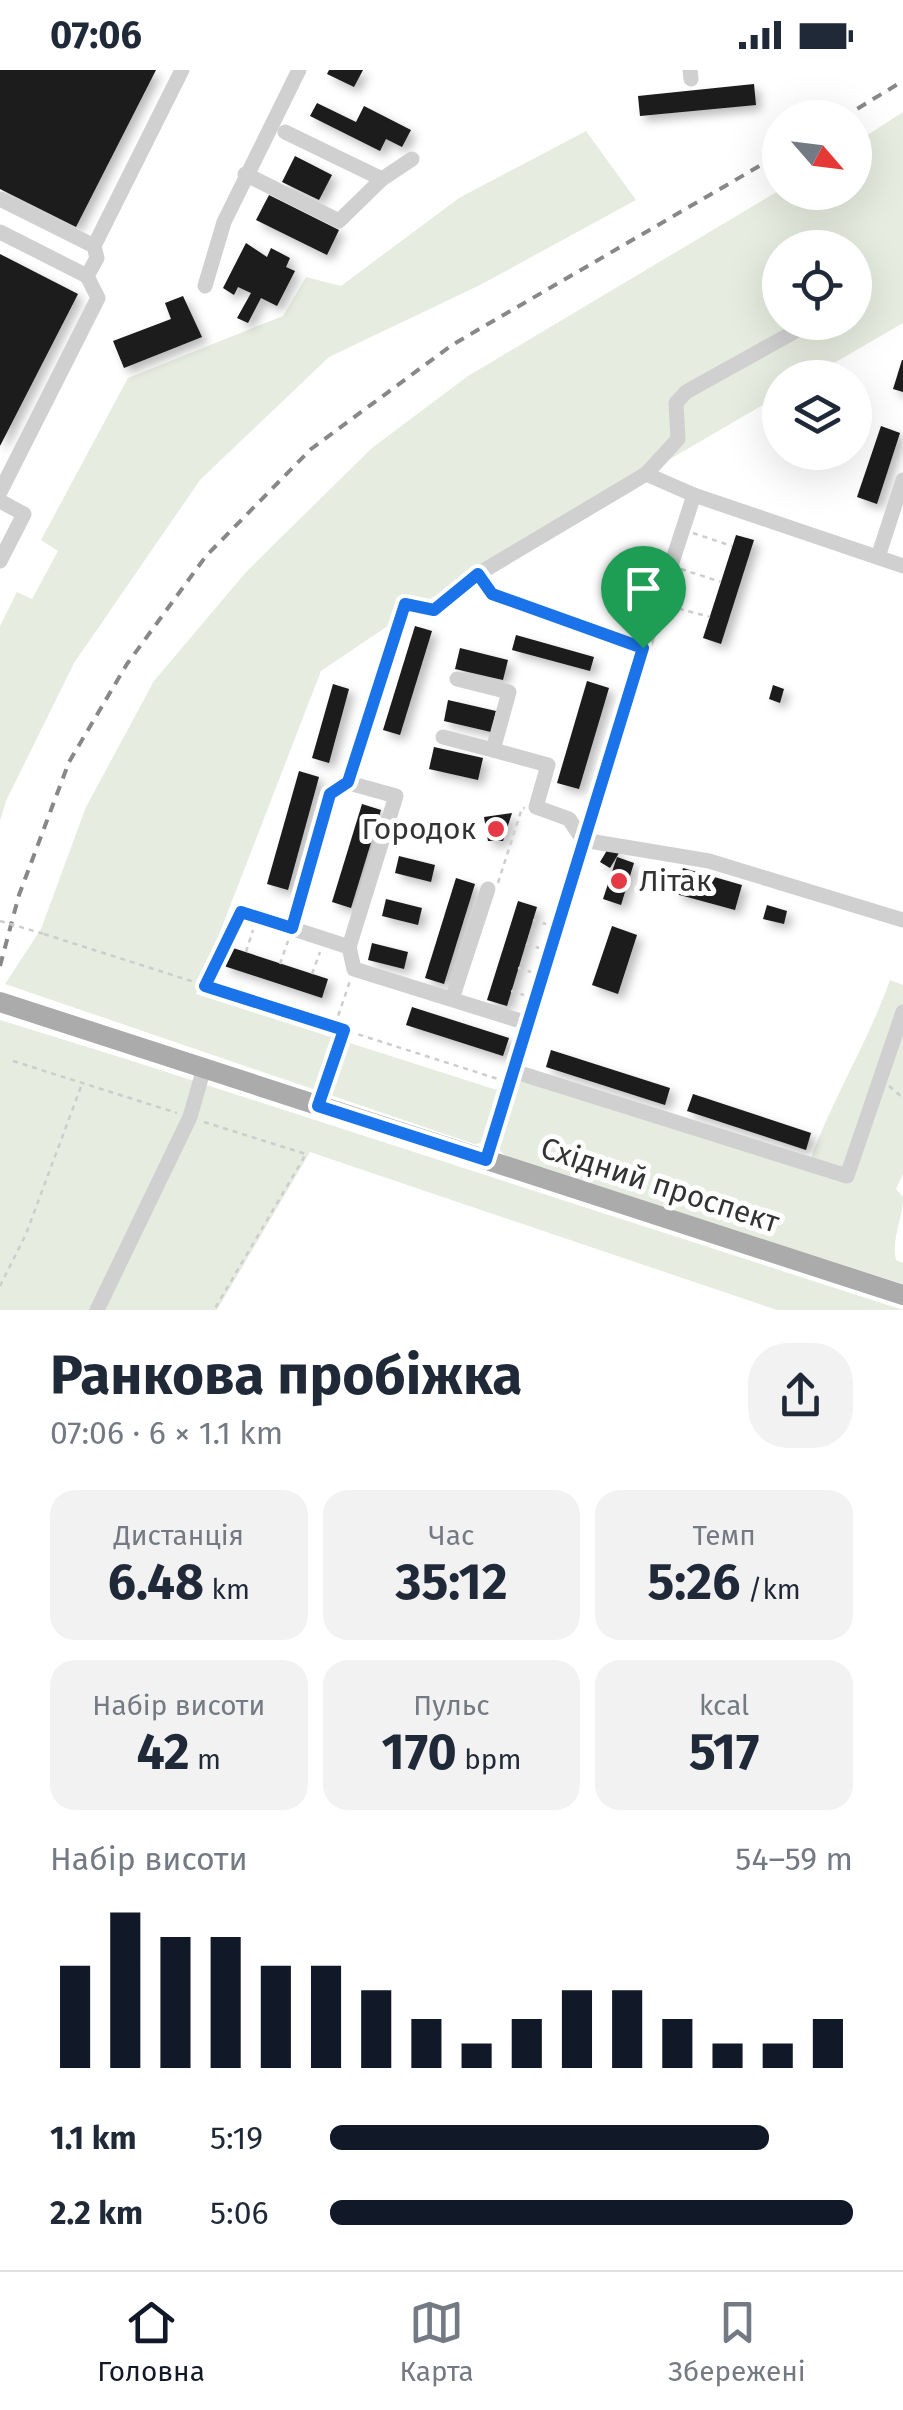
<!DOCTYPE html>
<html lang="uk">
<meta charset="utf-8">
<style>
:root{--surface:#fff;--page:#f2f2f3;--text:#1f2937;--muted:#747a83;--line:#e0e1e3;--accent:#111827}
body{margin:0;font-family:"Fira Sans",sans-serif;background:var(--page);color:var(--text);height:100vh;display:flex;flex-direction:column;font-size:38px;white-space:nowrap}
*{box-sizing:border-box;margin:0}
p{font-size:32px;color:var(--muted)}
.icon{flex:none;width:55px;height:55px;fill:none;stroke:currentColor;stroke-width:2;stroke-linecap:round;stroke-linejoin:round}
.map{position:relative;height:1240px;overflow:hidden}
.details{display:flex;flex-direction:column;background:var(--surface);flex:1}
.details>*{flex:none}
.needle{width:65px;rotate:118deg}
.controls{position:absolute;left:762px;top:30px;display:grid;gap:20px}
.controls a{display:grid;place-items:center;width:110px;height:110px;border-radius:50%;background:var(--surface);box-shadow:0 10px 40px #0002;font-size:50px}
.pin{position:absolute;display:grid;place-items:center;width:85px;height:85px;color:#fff;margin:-102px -42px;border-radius:50% 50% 50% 0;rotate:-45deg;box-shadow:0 0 10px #0007}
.pin .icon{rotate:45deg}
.round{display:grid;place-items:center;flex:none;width:105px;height:105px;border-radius:40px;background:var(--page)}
.summary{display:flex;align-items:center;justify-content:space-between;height:170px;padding:0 50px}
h1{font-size:55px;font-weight:700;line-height:75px}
.stats{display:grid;grid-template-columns:repeat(3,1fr);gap:15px;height:170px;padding:10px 50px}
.stats div{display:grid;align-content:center;border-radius:25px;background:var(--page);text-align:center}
.stats b{font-size:50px;font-weight:700}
.stats small{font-size:28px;font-weight:400}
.stats p{font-size:28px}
.chart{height:280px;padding:20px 50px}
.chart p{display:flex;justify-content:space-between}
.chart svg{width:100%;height:180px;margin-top:10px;stroke:var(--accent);stroke-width:6}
ul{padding:0 50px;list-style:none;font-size:32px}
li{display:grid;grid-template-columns:160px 120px 1fr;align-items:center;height:75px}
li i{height:25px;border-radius:12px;background:var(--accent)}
.status{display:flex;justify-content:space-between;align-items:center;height:70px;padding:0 50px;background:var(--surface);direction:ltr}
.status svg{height:28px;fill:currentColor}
.dock{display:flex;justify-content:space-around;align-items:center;height:140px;border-top:2px solid var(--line);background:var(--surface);font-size:28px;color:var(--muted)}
.dock a{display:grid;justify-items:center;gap:5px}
.dock .current{color:var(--accent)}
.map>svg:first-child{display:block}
</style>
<div class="status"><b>07:06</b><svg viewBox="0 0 49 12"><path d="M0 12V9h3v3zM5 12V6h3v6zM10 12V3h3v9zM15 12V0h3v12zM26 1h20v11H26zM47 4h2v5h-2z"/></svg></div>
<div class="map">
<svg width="903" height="1240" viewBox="0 0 903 1240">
<defs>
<filter id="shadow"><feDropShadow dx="5.5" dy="5.5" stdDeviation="5" flood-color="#0004"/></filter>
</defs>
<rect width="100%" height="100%" fill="#fff"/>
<g fill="#e6ecdf" fill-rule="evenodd">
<path d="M903,42V253L810,307L780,308V325L413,539L321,601L196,924L497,1020L481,1073L474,1074L5,914L41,859L86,737L154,611L247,501L372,378L468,306L780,120V122H855V73ZM780,178H855V252H780Z"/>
<polygon points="586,61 636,130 480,215 329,287 200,410 74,593 6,731 0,751 0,556 17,522 32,529 58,481 41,470 128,308 283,246 306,207 341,216 459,128"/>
<path d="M890,910L903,915V1104L896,1119L903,1127C903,1149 891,1169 896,1190L903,1193V1214L508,1088L500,1081V1070L516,1015L521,1011L807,1099C829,1034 867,975 890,910Z"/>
<polygon points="0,950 126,989 903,1240 777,1240 310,1082 217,1240 0,1240"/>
</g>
<g fill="#1a1a1a" filter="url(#shadow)">
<polygon points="0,0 156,0 76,157 0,119"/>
<polygon points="329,0 363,0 354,17 327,4"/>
<polygon points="754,14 756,35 640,46 638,26"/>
<polygon points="317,33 356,52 364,36 411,60 402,77 386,69 380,81 310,46"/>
<polygon points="295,86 332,105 319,130 282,112"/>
<polygon points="269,125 339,160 327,185 256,150"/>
<polygon points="246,173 267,187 271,178 290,188 286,197 295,201 277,236 261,228 248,253 237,248 251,223 238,217 234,225 223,218"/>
<polygon points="0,184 78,224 0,376"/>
<polygon points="183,226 202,267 124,298 113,271 171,249 165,233"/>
<polygon points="902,290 903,290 903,322 893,319"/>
<polygon points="881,356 900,363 877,434 857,427"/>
<polygon points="736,465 754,470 721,574 703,568"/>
<polygon points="415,556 432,561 400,665 383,660"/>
<polygon points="516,565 594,587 590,601 512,580"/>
<polygon points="460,578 508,590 503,610 455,599"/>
<polygon points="587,611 609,618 579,719 557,713"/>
<polygon points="333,614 349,619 329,693 312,688"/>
<polygon points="773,615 784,619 780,633 769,629"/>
<polygon points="448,630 496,641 491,662 444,651"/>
<polygon points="434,677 483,688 478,710 429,699"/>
<polygon points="299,701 319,707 288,820 267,814"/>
<polygon points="362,734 381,740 351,838 332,832"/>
<polygon points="512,743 503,771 488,771 484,747"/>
<polygon points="609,777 619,783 610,798 600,792"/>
<polygon points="399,786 435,795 431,812 395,803"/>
<polygon points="617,787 634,793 621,835 603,829"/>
<polygon points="683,798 742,815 735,840 676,824"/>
<polygon points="456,808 475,814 444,914 425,908"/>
<polygon points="386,829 422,838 418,855 382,846"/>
<polygon points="518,831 537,837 507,936 487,930"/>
<polygon points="767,835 787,841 784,854 763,849"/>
<polygon points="612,856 637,865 618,924 592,915"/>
<polygon points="372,873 408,882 404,899 368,890"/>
<polygon points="230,877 328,909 322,928 224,896"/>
<polygon points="412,937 509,968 503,986 406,955"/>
<polygon points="551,980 670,1018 665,1035 546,997"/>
<polygon points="693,1024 811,1063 806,1080 687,1041"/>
</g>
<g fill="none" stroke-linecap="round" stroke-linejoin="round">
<g stroke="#cdcdcd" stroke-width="2.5" stroke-dasharray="5 5" stroke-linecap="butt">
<polyline points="693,463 732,476"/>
<polyline points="681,499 721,512"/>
<polyline points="669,536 710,547"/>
<polyline points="498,813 522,738 525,738"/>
<polyline points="533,850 546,854"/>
<polyline points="44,864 498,1009"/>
<polyline points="526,874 539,878"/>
<polyline points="246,882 253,860"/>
<polyline points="280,894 288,871"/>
<polyline points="518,898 531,902"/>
<polyline points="312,904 320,882"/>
<polyline points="206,914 224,876"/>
<polyline points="511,921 524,925"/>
<polyline points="335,955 350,911"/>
<polyline points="13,991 177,1043"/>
<polyline points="889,1016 903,1028"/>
<polyline points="324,1020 344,961"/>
<polyline points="204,1052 306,1084 214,1240"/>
<polyline points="0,1216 26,1164 82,1014"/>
</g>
<g stroke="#d0d0d0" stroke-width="15">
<polyline points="690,0 691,9"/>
<polyline points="285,62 382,109"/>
<polyline points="245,104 339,151 382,109 412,89"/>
<polyline points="0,129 94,176 182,0"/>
<polyline points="0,162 87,206"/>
<polyline points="205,216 224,152 299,0"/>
<polyline points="646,404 678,369 676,333 686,322 812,252"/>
<polyline points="0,422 98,228 87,206 97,188 94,176"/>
<polyline points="0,431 24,444 0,491"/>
<polyline points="878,487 903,410"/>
<polyline points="478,504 434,540 405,534 349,713 396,726 349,877 354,899 527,953"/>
<polyline points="643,578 492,524 478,504 646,404 694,425"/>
<polyline points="457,609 509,622 493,680 548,695 536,737 569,749 583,770"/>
<polyline points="443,667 493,680"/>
<polyline points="583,770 709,791 903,850"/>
<polyline points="292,858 331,724 349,713"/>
<polyline points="230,863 241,842 349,877"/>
<polyline points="452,929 488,819"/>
<polyline points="513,1001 847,1106 903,942"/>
<polyline points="486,1090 601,710 694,425 903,496"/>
<polyline points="97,1240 190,1047 204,998"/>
</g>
<polyline stroke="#ababab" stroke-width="20" points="0,932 903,1225"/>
<g stroke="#888" stroke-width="4" stroke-dasharray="10 8" stroke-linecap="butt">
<polyline points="842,48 903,11"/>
<polyline points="0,896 19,825 69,692 127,594 206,486 311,379 452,275 780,84"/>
</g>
<polyline stroke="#cdcdcd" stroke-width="2.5" stroke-dasharray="5 5" stroke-linecap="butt" points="0,851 44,864"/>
</g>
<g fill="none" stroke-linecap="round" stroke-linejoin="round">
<defs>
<polygon id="route" points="478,504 492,524 643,578 486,1090 318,1036 344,960 205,916 241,842 292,858 330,724 348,712 405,534 434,540"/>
</defs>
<use href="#route" stroke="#fff" stroke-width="20"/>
<use href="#route" stroke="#1a73e8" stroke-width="12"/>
</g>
<g fill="#e63946" stroke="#fff" stroke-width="4">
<circle cx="496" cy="759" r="10"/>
<circle cx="619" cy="811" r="10"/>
</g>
<g text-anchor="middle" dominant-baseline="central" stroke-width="10" stroke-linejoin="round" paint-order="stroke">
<g font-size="30" fill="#333" stroke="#fff" text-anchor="end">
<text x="476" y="759">Городок</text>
<text x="639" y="811" text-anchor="start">Літак</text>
</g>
<g font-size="30" fill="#333" stroke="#fff">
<text transform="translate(660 1115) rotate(18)">Східний проспект</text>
</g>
</g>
</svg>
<div class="controls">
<a><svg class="needle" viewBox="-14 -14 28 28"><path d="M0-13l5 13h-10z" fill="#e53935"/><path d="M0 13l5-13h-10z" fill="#747a83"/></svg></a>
<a><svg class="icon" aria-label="locate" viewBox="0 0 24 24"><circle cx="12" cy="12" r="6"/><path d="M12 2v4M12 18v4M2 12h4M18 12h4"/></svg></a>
<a><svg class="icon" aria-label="layers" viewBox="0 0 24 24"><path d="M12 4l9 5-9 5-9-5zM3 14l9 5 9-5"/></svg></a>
</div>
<div class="pin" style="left:643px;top:578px;background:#1e9e55"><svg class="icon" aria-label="arrive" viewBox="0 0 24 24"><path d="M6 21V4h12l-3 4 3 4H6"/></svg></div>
</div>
<section class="details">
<div class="summary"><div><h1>Ранкова пробіжка</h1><p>07:06 · 6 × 1.1 km</p></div><a class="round"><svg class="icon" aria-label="share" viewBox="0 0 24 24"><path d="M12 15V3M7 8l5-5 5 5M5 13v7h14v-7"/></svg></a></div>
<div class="stats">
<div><p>Дистанція</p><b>6.48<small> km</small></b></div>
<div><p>Час</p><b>35:12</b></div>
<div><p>Темп</p><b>5:26<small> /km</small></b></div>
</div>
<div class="stats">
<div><p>Набір висоти</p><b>42<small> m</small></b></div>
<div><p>Пульс</p><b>170<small> bpm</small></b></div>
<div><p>kcal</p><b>517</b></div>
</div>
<div class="chart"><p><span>Набір висоти</span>54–59 m</p>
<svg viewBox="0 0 160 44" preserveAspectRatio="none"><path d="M5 44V19M15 44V6M25 44V12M35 44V12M45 44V19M55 44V19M65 44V25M75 44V32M85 44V38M95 44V32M105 44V25M115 44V25M125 44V32M135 44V38M145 44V38M155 44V32"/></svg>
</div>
<ul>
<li><b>1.1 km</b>5:19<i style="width:84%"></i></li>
<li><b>2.2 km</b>5:06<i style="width:100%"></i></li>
</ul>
</section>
<nav class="dock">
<a class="current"><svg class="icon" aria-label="home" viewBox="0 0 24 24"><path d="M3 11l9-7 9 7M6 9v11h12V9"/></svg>Головна</a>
<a><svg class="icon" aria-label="map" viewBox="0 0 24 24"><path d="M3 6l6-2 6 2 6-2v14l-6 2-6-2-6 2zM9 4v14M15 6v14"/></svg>Карта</a>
<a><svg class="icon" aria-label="saved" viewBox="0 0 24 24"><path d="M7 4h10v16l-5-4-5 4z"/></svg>Збережені</a>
</nav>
